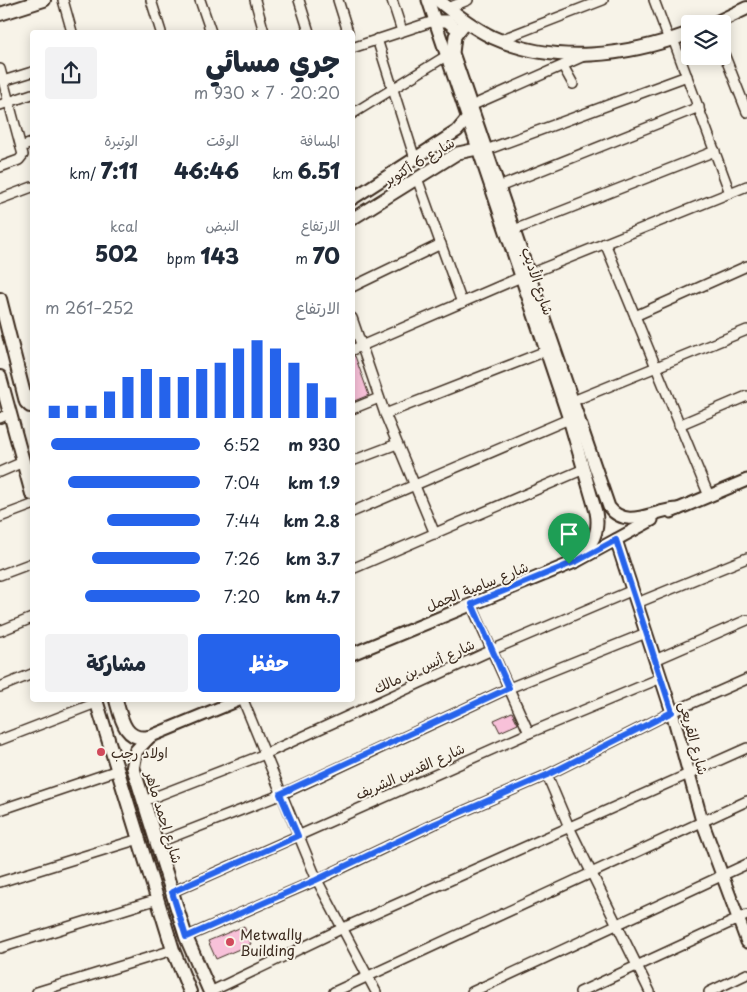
<!DOCTYPE html>
<html lang="ar">
<meta charset="utf-8">
<style>
:root{--surface:#fff;--page:#f2f2f3;--text:#1f2937;--muted:#747a83;--accent:#2563eb}
body{margin:0;font-family:"Playpen Sans","Playpen Sans Arabic",sans-serif;background:var(--page);color:var(--text);direction:rtl;height:100vh;display:flex;flex-direction:column;font-size:19px;white-space:nowrap}
*{box-sizing:border-box;margin:0}
p{font-size:16px;color:var(--muted)}
.icon{flex:none;width:28px;height:28px;fill:none;stroke:currentColor;stroke-width:2;stroke-linecap:round;stroke-linejoin:round}
.map{position:relative;flex:1;overflow:hidden;direction:ltr}
.side{position:absolute;left:30px;top:30px;width:325px;height:672px;display:flex;flex-direction:column;background:var(--surface);border-radius:5px;box-shadow:0 2px 12px #0003;direction:rtl}
.side>*{flex:none}
.fabs{position:absolute;left:681px;top:15px;display:grid;gap:10px}
.fabs a{display:grid;place-items:center;width:50px;height:50px;border-radius:5px;background:var(--surface);box-shadow:0 2px 12px #0003;font-size:25px}
.pin{position:absolute;display:grid;place-items:center;width:42px;height:42px;color:#fff;margin:-51px -21px;border-radius:50% 50% 50% 0;rotate:-45deg;box-shadow:0 0 5px #0007}
.pin .icon{rotate:45deg}
.round{display:grid;place-items:center;flex:none;width:52px;height:52px;border-radius:5px;background:var(--page)}
.summary{display:flex;align-items:center;justify-content:space-between;height:85px;padding:0 15px}
h1{font-size:28px;font-weight:800;line-height:38px}
.metrics{display:grid;grid-template-columns:repeat(3,1fr);gap:8px;height:85px;padding:5px 15px}
.metrics div{display:grid;align-content:center}
.metrics b{font-size:21px;font-weight:800}
.metrics small{font-size:14px;font-weight:400}
.metrics p{font-size:14px}
.chart{height:140px;padding:10px 15px}
.chart p{display:flex;justify-content:space-between}
.chart svg{width:100%;height:90px;margin-top:5px;stroke:var(--accent);stroke-width:6}
.primary-button{display:flex;gap:10px;margin-top:auto;padding:10px 15px}
.primary-button a{flex:1;height:58px;border-radius:5px;background:var(--accent);color:#fff;font-size:20px;font-weight:800;line-height:58px;text-align:center}
.primary-button a+a{background:var(--page);color:var(--text)}
ul{padding:0 15px;list-style:none;font-size:16px}
li{display:grid;grid-template-columns:80px 60px 1fr;align-items:center;height:38px}
li i{height:12px;border-radius:6px;background:var(--accent)}
.map>svg:first-child{display:block}
</style>
<div class="map">
<svg width="747" height="992" viewBox="0 0 747 992">
<rect width="100%" height="100%" fill="#f7f3e8"/>
<filter id="ink" filterUnits="userSpaceOnUse"><feTurbulence type="fractalNoise" baseFrequency=".02" numOctaves="2"/><feDisplacementMap in="SourceGraphic" scale="10" xChannelSelector="R" yChannelSelector="G"/><feConvolveMatrix kernelMatrix="1 2 1 2 8 2 1 2 1" color-interpolation-filters="sRGB"/></filter>
<g filter="url(#ink)">
<g fill="#f8c1d9" stroke="#3b2a1e">
<polygon points="352,356 355,356 369,395 352,402"/>
<polygon points="512,712 518,724 500,732 494,720"/>
<polygon points="244,926 251,944 216,959 208,941"/>
</g>
<g fill="none" stroke-linecap="round" stroke-linejoin="round">
<defs>
<g id="minor">
<polyline points="63,0 72,32"/>
<polyline points="151,0 161,32"/>
<polyline points="200,0 211,32"/>
<polyline points="255,0 264,32"/>
<polyline points="299,0 309,32"/>
<polyline points="338,0 348,32"/>
<polyline points="392,0 402,31"/>
<polyline points="654,0 669,40"/>
<polyline points="448,8 468,0"/>
<polyline points="377,39 415,159"/>
<polyline points="673,39 730,193"/>
<polyline points="500,40 603,0"/>
<polyline points="352,48 434,21"/>
<polyline points="722,49 747,112"/>
<polyline points="563,66 573,84"/>
<polyline points="0,69 23,155 19,160 0,167"/>
<polyline points="3,81 32,72"/>
<polyline points="0,105 32,94"/>
<polyline points="471,106 584,56"/>
<polyline points="352,114 446,56"/>
<polyline points="21,147 32,143"/>
<polyline points="486,150 687,76"/>
<polyline points="417,178 462,303"/>
<polyline points="499,187 699,107"/>
<polyline points="0,199 32,187"/>
<polyline points="514,230 715,151"/>
<polyline points="605,243 709,496"/>
<polyline points="529,274 747,186"/>
<polyline points="352,287 441,244"/>
<polyline points="635,316 747,266"/>
<polyline points="352,318 385,414 435,534"/>
<polyline points="352,350 521,277"/>
<polyline points="573,401 747,330"/>
<polyline points="352,409 379,398"/>
<polyline points="385,414 546,351"/>
<polyline points="0,418 9,414"/>
<polyline points="679,425 747,396"/>
<polyline points="352,461 397,444"/>
<polyline points="0,472 23,462"/>
<polyline points="352,512 569,419"/>
<polyline points="0,517 32,505"/>
<polyline points="352,569 584,469"/>
<polyline points="0,575 32,563"/>
<polyline points="637,603 747,558"/>
<polyline points="471,604 529,733"/>
<polyline points="0,631 32,618"/>
<polyline points="655,660 747,620"/>
<polyline points="0,687 32,674"/>
<polyline points="243,700 317,880 376,992"/>
<polyline points="0,740 96,703"/>
<polyline points="547,775 569,827 650,992"/>
<polyline points="144,801 265,754 492,650 633,590"/>
<polyline points="0,810 118,770"/>
<polyline points="157,843 280,795 509,688 646,633"/>
<polyline points="0,882 139,839"/>
<polyline points="172,892 529,733 661,678"/>
<polyline points="186,937 317,880 434,824 547,775 672,712 747,679"/>
<polyline points="0,948 158,899"/>
<polyline points="37,992 173,950"/>
<polyline points="210,992 343,928 747,748"/>
<polyline points="334,992 747,801"/>
<polyline points="472,992 747,864"/>
<polyline points="580,992 747,915"/>
<polyline points="709,992 747,974"/>
</g>
<g id="tertiary">
<path d="M428,0L569,419L596,512C601,537 588,550 569,564"/>
<polyline points="434,21 447,21 458,30"/>
<path d="M466,22L455,36L453,53L609,507C627,531 654,509 678,509"/>
<polyline points="352,199 457,131 467,119"/>
<polyline points="352,219 458,153 477,149"/>
<polyline points="671,512 747,480"/>
<polyline points="616,540 672,712 702,821 747,942"/>
<polyline points="352,654 577,561 652,520"/>
<polyline points="149,737 239,700"/>
</g>
<g id="secondary">
<path d="M438,0C455,14 472,27 492,37C555,66 627,56 690,33"/>
<polyline points="0,14 44,0"/>
<polyline points="713,24 747,8"/>
<polyline points="0,299 26,402 30,406"/>
<polyline points="0,377 32,494"/>
<polyline points="96,700 173,950 190,992"/>
<path d="M116,700C121,718 125,742 149,737"/>
<polyline points="149,737 136,751 133,767 186,937 210,992"/>
</g>
</defs>
<use href="#minor" stroke="#3b2a1e" stroke-width="12"/>
<use href="#tertiary" stroke="#3b2a1e" stroke-width="15"/>
<use href="#secondary" stroke="#3b2a1e" stroke-width="16"/>
<use href="#minor" stroke="#f7f3e8" stroke-width="9"/>
<use href="#tertiary" stroke="#f7f3e8" stroke-width="11"/>
<use href="#secondary" stroke="#f7f3e8" stroke-width="12"/>
</g>
</g>
<g fill="none" stroke-linecap="round" stroke-linejoin="round" filter="url(#ink)">
<defs>
<polygon id="route" points="616,540 672,712 547,775 434,824 316,880 186,937 172,892 298,836 280,794 509,688 472,604 577,561"/>
</defs>
<use href="#route" stroke="#fff" stroke-width="10"/>
<use href="#route" stroke="#2563eb" stroke-width="6"/>
</g>
<g fill="#d1495b" stroke="#f7f3e8" stroke-width="2">
<circle cx="101" cy="752" r="5"/>
<circle cx="230" cy="942" r="5"/>
</g>
<g text-anchor="middle" dominant-baseline="central" stroke-width="4" stroke-linejoin="round" paint-order="stroke">
<g font-size="14" fill="#3b2a1e" stroke="#f7f3e8">
<text transform="translate(419 161) rotate(-31)">شارع 6 أكتوبر</text>
<text transform="translate(538 281) rotate(71)">شارع الأديب</text>
<text transform="translate(477 586) rotate(-22)">شارع سامية الجمل</text>
<text transform="translate(424 666) rotate(-25)">شارع أنس بن مالك</text>
<text transform="translate(694 738) rotate(75)">شارع القريعى</text>
<text transform="translate(410 771) rotate(-24)">شارع القدس الشريف</text>
<text transform="translate(164 817) rotate(73)">شارع احمد ماهر</text>
</g>
<g font-size="14" fill="#3b2a1e" stroke="#f7f3e8" text-anchor="start">
<text x="111" y="752">اولاد رجب</text>
<text x="240" y="934">Metwally<tspan x="240" dy="16">Building</tspan></text>
</g>
</g>
</svg>
<div class="fabs">
<a><svg class="icon" aria-label="layers" viewBox="0 0 24 24"><path d="M12 4l9 5-9 5-9-5zM3 14l9 5 9-5"/></svg></a>
</div>
<div class="pin" style="left:569px;top:564px;background:#1e9e55"><svg class="icon" aria-label="arrive" viewBox="0 0 24 24"><path d="M6 21V4h12l-3 4 3 4H6"/></svg></div>
<section class="side">
<div class="summary"><div><h1>جري مسائي</h1><p>20:20 · 7 × 930 m</p></div><a class="round"><svg class="icon" aria-label="share" viewBox="0 0 24 24"><path d="M12 15V3M7 8l5-5 5 5M5 13v7h14v-7"/></svg></a></div>
<div class="metrics">
<div><p>المسافة</p><b>6.51<small> km</small></b></div>
<div><p>الوقت</p><b>46:46</b></div>
<div><p>الوتيرة</p><b>7:11<small> /km</small></b></div>
</div>
<div class="metrics">
<div><p>الارتفاع</p><b>70<small> m</small></b></div>
<div><p>النبض</p><b>143<small> bpm</small></b></div>
<div><p>kcal</p><b>502</b></div>
</div>
<div class="chart"><p><span>الارتفاع</span>252–261 m</p>
<svg viewBox="0 0 160 44" preserveAspectRatio="none"><path d="M5 44V38M15 44V38M25 44V38M35 44V31M45 44V24M55 44V20M65 44V24M75 44V24M85 44V20M95 44V17M105 44V10M115 44V6M125 44V10M135 44V17M145 44V27M155 44V34"/></svg>
</div>
<ul>
<li><b>930 m</b>6:52<i style="width:96%"></i></li>
<li><b>1.9 km</b>7:04<i style="width:85%"></i></li>
<li><b>2.8 km</b>7:44<i style="width:60%"></i></li>
<li><b>3.7 km</b>7:26<i style="width:70%"></i></li>
<li><b>4.7 km</b>7:20<i style="width:74%"></i></li>
</ul>
<div class="primary-button"><a>حفظ</a><a>مشاركة</a></div>
</section>
</div>
